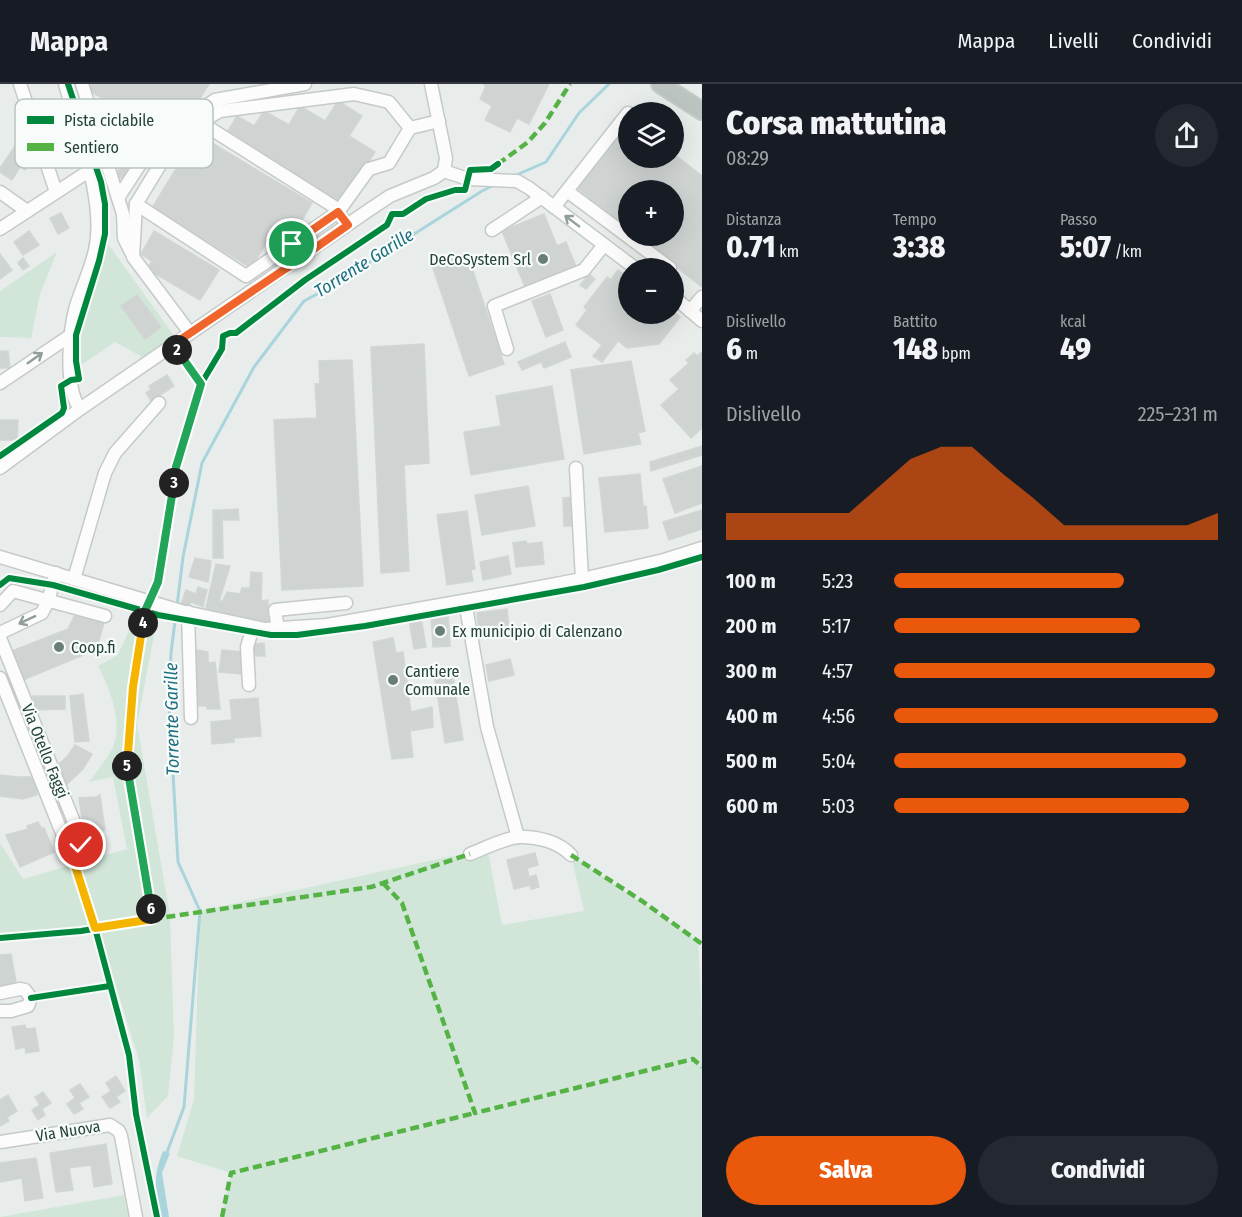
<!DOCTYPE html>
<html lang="it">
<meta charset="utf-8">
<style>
:root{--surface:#171b24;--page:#242831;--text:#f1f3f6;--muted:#9ea1a6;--line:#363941;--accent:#ea580c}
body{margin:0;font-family:"Fira Sans Condensed",sans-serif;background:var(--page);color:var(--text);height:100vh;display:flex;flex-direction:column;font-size:22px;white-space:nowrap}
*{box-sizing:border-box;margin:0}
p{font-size:20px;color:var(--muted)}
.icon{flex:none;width:33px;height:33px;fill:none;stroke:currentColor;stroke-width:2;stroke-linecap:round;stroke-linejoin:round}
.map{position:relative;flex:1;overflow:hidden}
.side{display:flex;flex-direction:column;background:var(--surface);width:540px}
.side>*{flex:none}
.fabs{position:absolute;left:618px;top:18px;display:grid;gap:12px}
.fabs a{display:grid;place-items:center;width:66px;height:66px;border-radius:50%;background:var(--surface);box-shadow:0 6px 24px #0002;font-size:30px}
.pin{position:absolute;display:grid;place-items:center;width:51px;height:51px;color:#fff;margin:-26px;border:3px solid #fff;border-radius:50%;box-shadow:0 2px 6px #0007}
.km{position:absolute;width:30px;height:30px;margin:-15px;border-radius:50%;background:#222;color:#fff;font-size:16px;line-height:30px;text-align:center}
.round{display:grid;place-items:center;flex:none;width:63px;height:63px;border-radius:32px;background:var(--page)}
.head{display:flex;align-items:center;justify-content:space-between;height:102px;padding:0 24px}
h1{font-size:33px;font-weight:800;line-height:45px}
.figures{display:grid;grid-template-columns:repeat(3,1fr);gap:9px;height:102px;padding:6px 24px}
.figures div{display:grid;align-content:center}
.figures b{font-size:30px;font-weight:800}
.figures small{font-size:16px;font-weight:400}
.figures p{font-size:16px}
.chart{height:168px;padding:12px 24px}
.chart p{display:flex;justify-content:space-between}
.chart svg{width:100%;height:108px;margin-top:6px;fill:var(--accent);opacity:.7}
.action{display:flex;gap:12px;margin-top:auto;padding:12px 24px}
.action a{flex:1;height:69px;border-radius:36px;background:var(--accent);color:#fff;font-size:24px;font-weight:800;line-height:69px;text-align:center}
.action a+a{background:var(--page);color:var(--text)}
ul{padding:0 24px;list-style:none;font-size:20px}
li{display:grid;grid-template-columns:96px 72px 1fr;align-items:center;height:45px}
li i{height:15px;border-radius:8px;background:var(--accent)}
header{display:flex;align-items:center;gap:36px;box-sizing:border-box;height:84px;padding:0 30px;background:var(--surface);border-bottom:2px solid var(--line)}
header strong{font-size:28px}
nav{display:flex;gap:33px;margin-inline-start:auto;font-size:21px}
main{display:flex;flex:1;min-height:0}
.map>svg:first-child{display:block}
</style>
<header>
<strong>Mappa</strong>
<nav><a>Mappa</a><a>Livelli</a><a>Condividi</a></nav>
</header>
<main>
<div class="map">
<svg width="702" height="1133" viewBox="0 0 702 1133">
<rect width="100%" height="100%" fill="#e8edeb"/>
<g fill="#d1e6d8">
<polygon points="106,157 175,253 146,275 115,258 77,284 79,249"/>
<polygon points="57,168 40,210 31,254 0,253 0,207"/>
<path d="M138,526L158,531L137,640L170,832L174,954L168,1012L147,1034L139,976L119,912L95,844L145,835L0,854V759L23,795L127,765L113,693L89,698C97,687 107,675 113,663C123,637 110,605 98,582L118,571Z"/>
<polygon points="480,766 488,767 502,841 584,827 571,771 698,857 702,936 702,1133 221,1133 231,1089 177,1072 194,1015 200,827"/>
<polygon points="124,1111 128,1133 0,1133"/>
</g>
<path fill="#a9d4db" d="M163,1067L170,1069L162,1089L169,1133H161C156,1105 152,1094 163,1067Z"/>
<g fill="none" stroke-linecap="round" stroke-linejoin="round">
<g stroke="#a9d4db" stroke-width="3">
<polyline points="514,92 546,78 579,29 609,0"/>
<polyline points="177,522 183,473 202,379 254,283 304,217 332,202 482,107 494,101"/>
<polyline points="166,1071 184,1023 200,827 178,778 169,619 171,569 176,529"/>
</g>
</g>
<g fill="#cfd4d2" stroke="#d1d6d4" stroke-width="1.5">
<polygon points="90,0 209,0 193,25 176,15 126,97 116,91 123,79 109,70 117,57 102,47 109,35 94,26 102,14 87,5"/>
<polygon points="483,0 549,0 529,40 517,34 510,48 485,36 492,22 480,15 486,2"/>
<polygon points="338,17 362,32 349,52 375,68 343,120 226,50 237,32 254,42 264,27 289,41 300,22 325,37"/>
<polygon points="628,36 628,74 674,74 674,70 702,92 702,203 637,152 674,152 674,106 628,106 628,145 576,103"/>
<polygon points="197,50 312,119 289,158 273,148 251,184 152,124"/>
<polygon points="15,62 33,73 25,86 20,83 12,96 0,88 0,84"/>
<polygon points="61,129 69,144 58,150 50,134"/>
<polygon points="544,130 557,162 566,158 578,187 527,208 502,147"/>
<polygon points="29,147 39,161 23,171 14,158"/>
<polygon points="154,147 219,186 200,216 147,185 152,177 141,170"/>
<polygon points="467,169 504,280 469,292 432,181"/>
<polygon points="0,170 12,186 0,195"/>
<polygon points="23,174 29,182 23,186 18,179"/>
<polygon points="618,186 628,193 628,230 674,228 680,233 659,260 627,264 618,257 602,278 593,272 602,261 576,241 587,226 584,223 607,193 611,196"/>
<polygon points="589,190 595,195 586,205 580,201"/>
<polygon points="550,210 563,246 546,253 532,217"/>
<polygon points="137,211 161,243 145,255 121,222"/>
<polygon points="565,258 571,273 544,284 541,278 522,286 518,278"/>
<polygon points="424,260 429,379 404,381 409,487 381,489 371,263"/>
<polygon points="0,267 8,267 10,284 0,284"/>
<polygon points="702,268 702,344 691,354 661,321 679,305 670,296 689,279 686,276 694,269 697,272"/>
<polygon points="352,276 363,502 282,506 274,336 317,334 315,300 320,300 319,277"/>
<polygon points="631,277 645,347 638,349 641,360 584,370 571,286"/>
<polygon points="167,291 174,302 151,317 146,309 151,305 149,302"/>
<polygon points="552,302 564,375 471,391 464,348 501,342 496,312"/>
<polygon points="0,336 18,336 17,356 0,356"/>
<polygon points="702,362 702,371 651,387 650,378"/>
<polygon points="702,382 702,419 675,429 663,395"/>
<polygon points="640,390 643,422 646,422 648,444 605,448 599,394"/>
<polygon points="528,402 535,442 482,451 475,411"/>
<polygon points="572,413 573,442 564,442 563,414"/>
<polygon points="238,425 239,436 222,436 222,426"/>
<polygon points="213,426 222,426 223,474 213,474"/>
<polygon points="702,426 702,445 669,456 663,438"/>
<polygon points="467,427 475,485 471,486 473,497 447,501 437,431"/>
<polygon points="526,457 527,460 542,458 544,480 516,483 513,459"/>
<polygon points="508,472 511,490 483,496 480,478"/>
<polygon points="195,474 211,477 208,498 189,493"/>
<polygon points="216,480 230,482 216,527 206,524"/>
<polygon points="251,488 262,489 261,517 268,516 268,524 272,524 272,529 268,530 269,540 216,527 219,516 222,518 227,508 240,510 242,504 250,504"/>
<polygon points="198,503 207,506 203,523 191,518 189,522 181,520 186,506 196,510"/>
<polygon points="507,525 509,543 479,547 477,529"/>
<polygon points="448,530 450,562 433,563 431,532"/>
<polygon points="75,531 104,539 95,571 90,568 23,596 12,567 68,545"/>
<polygon points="421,534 426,563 414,565 409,536"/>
<polygon points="393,554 396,569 403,568 411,628 432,623 433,643 410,647 413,673 392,675 373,558"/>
<polygon points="264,559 265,572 253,572 253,560"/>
<polygon points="191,565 208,568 208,579 215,578 220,625 207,625 207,622 195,622"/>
<polygon points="222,566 243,568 241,590 219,588"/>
<polygon points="510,575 514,591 489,597 486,581"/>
<polygon points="452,587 463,656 445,659 434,590"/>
<polygon points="83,610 89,657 75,658 70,612"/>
<polygon points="33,612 65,612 65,625 33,626"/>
<polygon points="258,614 261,652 234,654 234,658 212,660 211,638 232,636 230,616"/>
<polygon points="75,661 92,670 83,685 67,700 55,683 67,673"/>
<polygon points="0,691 18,693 35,693 37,711 23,715 0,712"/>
<polygon points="100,711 105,746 84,748 79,714 96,713"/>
<polygon points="38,738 42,745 44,744 54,768 20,783 6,751 28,745 27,742"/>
<polygon points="535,769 538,781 527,784 529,793 536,791 539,803 531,805 530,801 514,805 507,776"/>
<polygon points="11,870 16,898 0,902 0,871"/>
<polygon points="25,941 26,945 35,944 39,967 26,969 25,963 16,965 12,943"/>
<polygon points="116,992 125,1007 116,1013 120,1018 110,1024 102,1013 111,1007 106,999"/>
<polygon points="80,1000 89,1013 79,1019 83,1025 74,1030 67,1020 75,1014 70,1006"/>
<polygon points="43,1008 51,1019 42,1025 45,1031 38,1036 32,1026 40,1021 35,1013"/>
<polygon points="8,1011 17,1027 7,1033 9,1037 0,1042 0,1016"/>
<polygon points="106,1060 112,1100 94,1103 91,1081 69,1084 73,1106 56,1108 50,1069"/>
<polygon points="36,1074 43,1114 25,1117 22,1094 0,1098 0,1079"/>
</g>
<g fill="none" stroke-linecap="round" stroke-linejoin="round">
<defs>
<g id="minor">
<polyline points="20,0 56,108"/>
<path d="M65,0C78,47 106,118 95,166C91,185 82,203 76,222C69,247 64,303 80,325"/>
<polyline points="82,0 123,130 124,154 133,172"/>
<polyline points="431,0 446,74 444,87"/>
<polyline points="200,38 333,122 343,135"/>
<polyline points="444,87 468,95 517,97 529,104 635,184"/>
<polyline points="567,107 670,184"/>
<polyline points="0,108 27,127"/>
<polyline points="118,114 176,25 196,29 215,16 305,0"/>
<polyline points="136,120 246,192 338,128 369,85 389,79 410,44"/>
<polyline points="554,123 628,29"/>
<polyline points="0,145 89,87"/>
<polyline points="492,146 542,113"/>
<polyline points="674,213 702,237"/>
<polyline points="690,227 702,213"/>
<polyline points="190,249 133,173 136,120 179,50 220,27 354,10 389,18 410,44 439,37"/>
<polyline points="507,265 494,222 584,186 604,161"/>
<polyline points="0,299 71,251"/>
<polyline points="0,384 80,325 369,126 390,112 434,94 444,87"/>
<polyline points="576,384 582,495"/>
<polyline points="0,473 181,527 265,545 327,541 508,509 582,495 664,476 702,464"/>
<polyline points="74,495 105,389 115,369 159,319"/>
<polyline points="465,517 487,643 518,753"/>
<polyline points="0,521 13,507 105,532"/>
<polyline points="188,528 191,634"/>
<polyline points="278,545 275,526 346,519"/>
<polyline points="0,549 42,529 48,517 56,489"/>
<polyline points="0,554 82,758 80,763 70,766 68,764 0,594"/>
<polyline points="249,601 247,563 253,543"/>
<path d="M470,770C483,765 505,754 519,753C537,752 559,758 571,771"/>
<polyline points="0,909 20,905 25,906 31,914 28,922 11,927 0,927"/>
<polyline points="0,1058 110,1041 119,1047 121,1052 136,1133"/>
</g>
<polyline id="highway" points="660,0 702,27"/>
</defs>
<use href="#minor" stroke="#c5cac8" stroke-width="15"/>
<use href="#highway" stroke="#c3ccc9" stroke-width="20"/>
<use href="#minor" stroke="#fcfcfc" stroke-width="12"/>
<use href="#highway" stroke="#bcc4c2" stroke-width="16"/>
<g stroke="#55b346" stroke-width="4.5" stroke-dasharray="9 4.5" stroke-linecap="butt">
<polyline points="498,80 528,58 545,39 570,0"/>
<polyline points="571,771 642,817 702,860"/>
<polyline points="383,799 402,819 475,1029 693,975 702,983"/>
<polyline points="153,835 371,803 470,770"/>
<polyline points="222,1133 231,1089 475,1029"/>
</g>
<defs>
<g id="cycleway">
<polyline points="0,372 62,329 64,324 61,302 71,296 79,295 76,277 76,251 99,177 105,150 105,120 101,98 68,0"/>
<polyline points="0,501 9,494 53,501 158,531 271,551 297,551 365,542 584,503 658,486 702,473"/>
<polyline points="70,766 95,844 129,971 136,1030 157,1133"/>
<polyline points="0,854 81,847 153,835 127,688 133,603 145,527 158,498 176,383 201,300 222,265 223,252 230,249 236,249 305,196 387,141 392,130 403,130 426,115 455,106 465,106 470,86 491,85 498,80"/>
<polyline points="31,914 110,902"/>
</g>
</defs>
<use href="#cycleway" stroke="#f7fbf9" stroke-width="10"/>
<use href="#cycleway" stroke="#00873e" stroke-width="6"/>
</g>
<defs><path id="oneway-shaft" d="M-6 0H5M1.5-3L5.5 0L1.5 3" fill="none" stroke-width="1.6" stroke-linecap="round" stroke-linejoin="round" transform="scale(1.5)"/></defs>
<g stroke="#909f9b">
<use href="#oneway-shaft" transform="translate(572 137) rotate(-143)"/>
<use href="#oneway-shaft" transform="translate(35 274) rotate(-35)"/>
<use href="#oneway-shaft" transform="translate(27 536) rotate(155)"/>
</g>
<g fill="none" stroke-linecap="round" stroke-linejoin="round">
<defs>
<polyline id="split-1" points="288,183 348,141 338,128 292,160"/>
<polyline id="split-2" points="177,266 174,260 288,183"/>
<polyline id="split-3" points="174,399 176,383 201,300 177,266"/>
<polyline id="split-4" points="143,539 145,527 158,498 174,399"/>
<polyline id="split-5" points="127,682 133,603 143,539"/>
<polyline id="split-6" points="127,682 151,825"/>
<polyline id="split-7" points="81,761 70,766 95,844 153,835 151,825"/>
</defs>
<use href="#split-1" stroke="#fff" stroke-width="12"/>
<use href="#split-2" stroke="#fff" stroke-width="12"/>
<use href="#split-3" stroke="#fff" stroke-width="12"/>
<use href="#split-4" stroke="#fff" stroke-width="12"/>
<use href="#split-5" stroke="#fff" stroke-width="12"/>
<use href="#split-6" stroke="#fff" stroke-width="12"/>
<use href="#split-7" stroke="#fff" stroke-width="12"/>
<use href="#split-1" stroke="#f0652b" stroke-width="8"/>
<use href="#split-2" stroke="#f0652b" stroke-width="8"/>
<use href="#split-3" stroke="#22a559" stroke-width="8"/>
<use href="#split-4" stroke="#22a559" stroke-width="8"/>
<use href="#split-5" stroke="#f5b400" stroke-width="8"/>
<use href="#split-6" stroke="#22a559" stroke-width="8"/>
<use href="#split-7" stroke="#f5b400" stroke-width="8"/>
</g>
<g fill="#697e78" stroke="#f7fbf9" stroke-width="2">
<circle cx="543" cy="175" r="6"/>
<circle cx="440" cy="547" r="6"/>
<circle cx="59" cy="563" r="6"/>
<circle cx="393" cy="596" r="6"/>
</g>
<g text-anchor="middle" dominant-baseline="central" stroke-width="4.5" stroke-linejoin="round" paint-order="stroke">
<g font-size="16" fill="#24423a" stroke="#f7fbf9" text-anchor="start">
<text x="531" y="175" text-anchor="end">DeCoSystem Srl</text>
<text x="452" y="547">Ex municipio di Calenzano</text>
<text x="71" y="563">Coop.fi</text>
<text x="405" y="587">Cantiere<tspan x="405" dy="18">Comunale</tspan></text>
</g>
<g font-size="16" fill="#24423a" stroke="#f7fbf9">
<text transform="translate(45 667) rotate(68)">Via Otello Faggi</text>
<text transform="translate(68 1047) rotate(-9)">Via Nuova</text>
</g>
<g font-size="18" font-style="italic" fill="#1c6f80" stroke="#f7fbf9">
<text transform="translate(364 179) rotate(-32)">Torrente Garille</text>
<text transform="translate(172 635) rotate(-91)">Torrente Garille</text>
</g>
</g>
<rect x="15" y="15" width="198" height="69" rx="9" fill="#f7fbf9" stroke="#b8c4c0" stroke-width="1.5"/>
<rect x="27" y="32" width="27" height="8" fill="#00873e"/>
<rect x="27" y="59" width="27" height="8" fill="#55b346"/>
<g font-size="16" fill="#24423a">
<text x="64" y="42">Pista ciclabile</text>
<text x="64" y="69">Sentiero</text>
</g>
</svg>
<div class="fabs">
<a><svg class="icon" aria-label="layers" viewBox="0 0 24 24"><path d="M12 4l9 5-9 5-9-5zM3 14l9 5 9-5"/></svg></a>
<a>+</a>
<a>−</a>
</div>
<div class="pin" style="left:292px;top:160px;background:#1e9e55"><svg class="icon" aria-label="arrive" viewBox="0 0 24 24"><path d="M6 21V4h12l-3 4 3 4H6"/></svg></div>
<div class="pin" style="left:81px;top:761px;background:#d93025"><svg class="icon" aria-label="check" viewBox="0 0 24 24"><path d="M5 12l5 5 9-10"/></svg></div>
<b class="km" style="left:177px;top:266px">2</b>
<b class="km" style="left:174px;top:399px">3</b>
<b class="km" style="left:143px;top:539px">4</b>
<b class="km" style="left:127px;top:682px">5</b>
<b class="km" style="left:151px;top:825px">6</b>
</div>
<section class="side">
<div class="head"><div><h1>Corsa mattutina</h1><p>08:29</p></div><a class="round"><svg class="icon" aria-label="share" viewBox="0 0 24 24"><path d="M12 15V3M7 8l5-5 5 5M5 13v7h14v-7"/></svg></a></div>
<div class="figures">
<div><p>Distanza</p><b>0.71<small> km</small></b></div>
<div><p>Tempo</p><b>3:38</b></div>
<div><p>Passo</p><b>5:07<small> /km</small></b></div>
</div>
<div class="figures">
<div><p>Dislivello</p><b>6<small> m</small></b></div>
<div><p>Battito</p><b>148<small> bpm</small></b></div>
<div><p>kcal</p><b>49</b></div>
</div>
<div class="chart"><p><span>Dislivello</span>225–231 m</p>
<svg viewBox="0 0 160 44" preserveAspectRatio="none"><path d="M0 44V33L10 33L20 33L30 33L40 33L50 22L60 11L70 6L80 6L90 17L100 27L110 38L120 38L130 38L140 38L150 38L160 33V44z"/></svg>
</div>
<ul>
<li><b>100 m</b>5:23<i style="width:71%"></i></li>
<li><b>200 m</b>5:17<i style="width:76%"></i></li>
<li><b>300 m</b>4:57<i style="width:99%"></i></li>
<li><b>400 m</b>4:56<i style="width:100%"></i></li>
<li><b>500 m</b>5:04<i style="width:90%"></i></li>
<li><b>600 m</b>5:03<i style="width:91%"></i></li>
</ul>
<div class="action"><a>Salva</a><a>Condividi</a></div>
</section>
</main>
